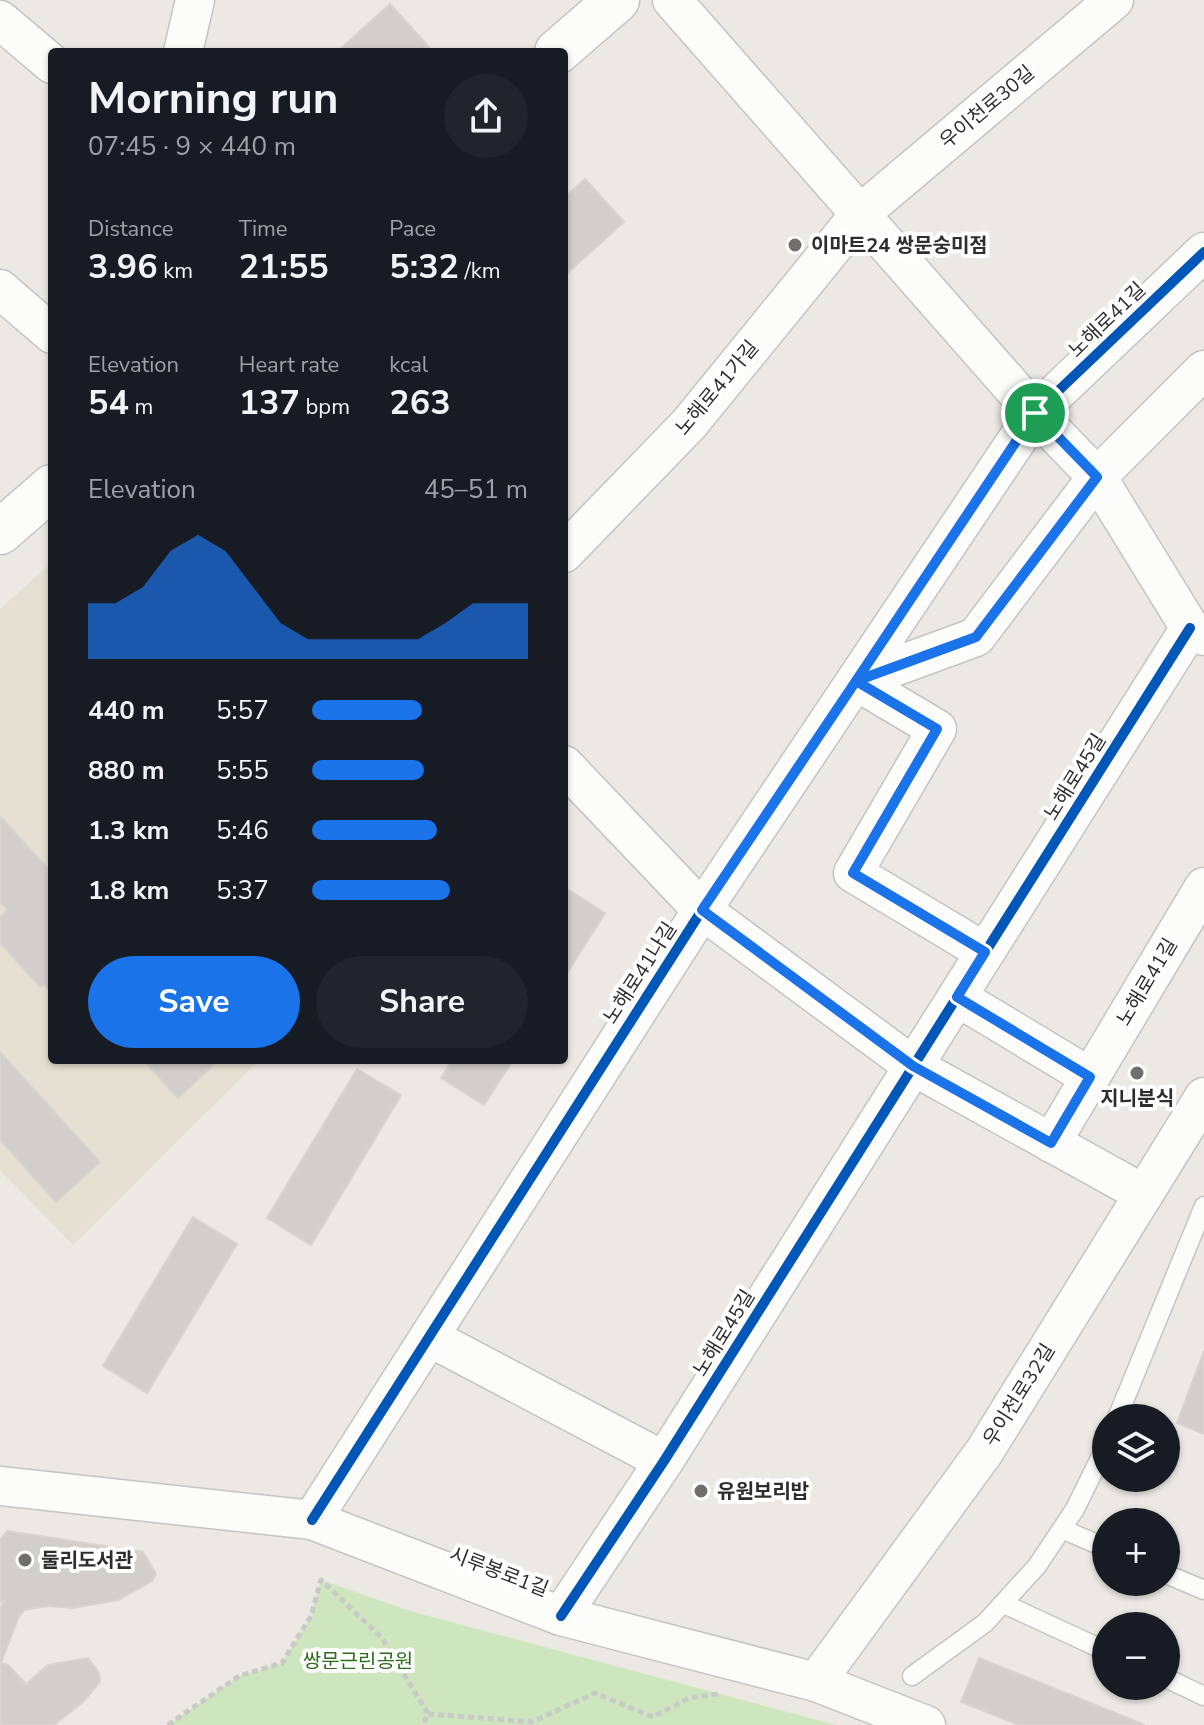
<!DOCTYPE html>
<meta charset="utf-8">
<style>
:root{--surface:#171b24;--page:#20242c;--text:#f1f3f6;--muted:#9ea1a6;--accent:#1a73e8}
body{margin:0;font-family:"Nunito Sans","Noto Sans KR",sans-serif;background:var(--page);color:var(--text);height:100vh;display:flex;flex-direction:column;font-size:30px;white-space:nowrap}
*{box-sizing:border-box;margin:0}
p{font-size:26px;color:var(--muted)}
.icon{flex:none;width:44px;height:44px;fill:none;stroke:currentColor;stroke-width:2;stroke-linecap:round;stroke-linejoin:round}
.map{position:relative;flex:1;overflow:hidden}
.panel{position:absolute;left:48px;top:48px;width:520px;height:1016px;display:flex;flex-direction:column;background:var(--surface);border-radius:8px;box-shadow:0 2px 6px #0004}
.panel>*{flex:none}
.tools{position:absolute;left:1092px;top:1404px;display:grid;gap:16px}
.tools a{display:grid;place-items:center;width:88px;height:88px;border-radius:50%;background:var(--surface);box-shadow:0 2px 6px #0004;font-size:40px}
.pin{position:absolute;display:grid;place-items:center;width:68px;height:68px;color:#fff;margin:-34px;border:4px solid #fff;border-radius:50%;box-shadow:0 2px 8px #0007}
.round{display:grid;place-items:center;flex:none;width:84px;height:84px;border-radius:42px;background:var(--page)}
.summary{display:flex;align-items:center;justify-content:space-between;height:136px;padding:0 40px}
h1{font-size:44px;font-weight:700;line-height:60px}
.figures{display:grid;grid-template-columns:repeat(3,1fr);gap:12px;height:136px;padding:8px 40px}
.figures div{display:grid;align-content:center}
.figures b{font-size:34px;font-weight:700}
.figures small{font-size:22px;font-weight:400}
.figures p{font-size:22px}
.chart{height:224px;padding:16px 40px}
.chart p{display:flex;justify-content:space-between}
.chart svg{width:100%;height:144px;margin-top:8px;fill:var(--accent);opacity:.7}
.button{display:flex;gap:16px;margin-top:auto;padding:16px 40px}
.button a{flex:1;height:92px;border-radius:48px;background:var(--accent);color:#fff;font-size:32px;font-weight:700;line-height:92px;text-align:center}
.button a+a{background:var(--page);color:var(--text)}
ul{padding:0 40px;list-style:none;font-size:26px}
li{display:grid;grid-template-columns:128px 96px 1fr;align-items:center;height:60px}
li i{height:20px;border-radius:10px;background:var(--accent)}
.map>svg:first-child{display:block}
</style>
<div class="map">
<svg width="1204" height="1725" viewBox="0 0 1204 1725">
<rect width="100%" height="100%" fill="#ece8e4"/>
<polygon fill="#e6e0d3" points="52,562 52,1060 259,1060 73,1245 0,1170 0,609"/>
<polygon fill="#cee6be" points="321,1580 410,1611 836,1725 168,1725 239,1676 282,1663 311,1616"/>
<g fill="#d1cecb" stroke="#d7d4d0" stroke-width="2">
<polygon points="390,4 429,47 424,52 337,52"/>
<polygon points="585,179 624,222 564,276 564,198"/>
<polygon points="0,816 52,873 52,993 44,984 40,987 0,943 0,917 8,910 0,902"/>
<polygon points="564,887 605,913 564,978"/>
<polygon points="0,1052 100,1162 56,1202 0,1140"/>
<polygon points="143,1060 219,1060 178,1098"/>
<polygon points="452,1060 513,1060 484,1105 441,1078"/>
<polygon points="357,1069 401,1095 311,1245 267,1218"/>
<polygon points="193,1217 237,1244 147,1393 103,1366"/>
<polygon points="1204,1351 1204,1434 1177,1423"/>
<polygon points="7,1531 143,1552 156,1574 152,1581 118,1600 72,1608 48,1606 24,1610 19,1616 1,1663 8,1665 26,1684 48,1665 88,1658 99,1673 100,1682 83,1702 54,1725 0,1725 0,1609 4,1600 0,1602 0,1540"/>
<polygon points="979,1658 1145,1725 1019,1725 961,1702"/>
</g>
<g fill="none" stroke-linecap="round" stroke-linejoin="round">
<defs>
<g id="lane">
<polyline points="1117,1418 1204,1206"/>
<polyline points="1062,1529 1106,1548"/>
<polyline points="1166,1574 1204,1590"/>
<polyline points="1004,1604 1106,1651"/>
<polyline points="912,1676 985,1623 1037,1566 1075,1509 1106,1446"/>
<polyline points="1166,1678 1204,1696"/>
</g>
<g id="street">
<polyline points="672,0 1035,413 1097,477 1190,628 1204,636"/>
<polyline points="0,20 52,64"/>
<polyline points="183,52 195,0"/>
<polyline points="0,289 52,334"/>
<polyline points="564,553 689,424 860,214 1114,0"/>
<polyline points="856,681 976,637 1097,477 1204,370"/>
<polyline points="856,681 937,729 853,873 985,952"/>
<polyline points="564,765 702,910 913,1066 1144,1194"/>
<polyline points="957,997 1090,1077"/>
<polyline points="1051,1143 1204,887"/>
<polyline points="429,1337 664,1461"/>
<polyline points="0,1486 312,1520 561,1616 816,1682 926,1725"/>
<polyline points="312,1520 702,910 1035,413 1204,252"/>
<polyline points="561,1616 664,1461 1190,628"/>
<polyline points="816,1682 984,1452 1204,1097"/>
</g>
<g id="secondary">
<polyline points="557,52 617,0"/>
<polyline points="0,532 52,487"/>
</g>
</defs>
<use href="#lane" stroke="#c5c4c5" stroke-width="21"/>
<use href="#street" stroke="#c5c4c5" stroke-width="41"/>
<use href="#secondary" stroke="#c5c4c5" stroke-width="47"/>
<g stroke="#c9c9c8" stroke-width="5" stroke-dasharray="6 4" stroke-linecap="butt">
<polyline points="428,1714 532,1722 595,1693 653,1717 689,1698 718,1694"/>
<polyline points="168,1725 239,1676 282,1663 311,1616 321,1580 382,1638 428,1714 423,1725"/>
</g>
<use href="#lane" stroke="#fcfcfb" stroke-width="18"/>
<use href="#street" stroke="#fcfcfb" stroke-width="38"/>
<use href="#secondary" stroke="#fcfcfb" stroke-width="44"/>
<defs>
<g id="cycleway">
<polyline points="312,1520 702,910 1035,413 1204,252"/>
<polyline points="561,1616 664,1461 1190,628"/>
</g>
</defs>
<use href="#cycleway" stroke="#fff" stroke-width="15"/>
<use href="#cycleway" stroke="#0057b8" stroke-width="10"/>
</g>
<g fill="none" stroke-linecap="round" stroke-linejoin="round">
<defs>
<polyline id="route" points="1035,413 856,681 937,729 853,873 985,952 957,997 1090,1077 1051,1143 913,1066 702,910 856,681 976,637 1097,477 1035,413"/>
</defs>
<use href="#route" stroke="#fff" stroke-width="16"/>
<use href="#route" stroke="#1a73e8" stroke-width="10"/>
</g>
<g fill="#706f6e" stroke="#fff" stroke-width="3">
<circle cx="795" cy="245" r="8"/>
<circle cx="1137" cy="1073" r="8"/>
<circle cx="701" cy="1491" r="8"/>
<circle cx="25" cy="1560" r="8"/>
</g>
<g text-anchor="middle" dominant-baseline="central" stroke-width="8" stroke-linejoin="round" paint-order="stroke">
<g font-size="20" fill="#2e2e2e" stroke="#fff">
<text transform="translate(987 107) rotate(-40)">우이천로30길</text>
<text transform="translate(1107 320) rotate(-44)">노해로41길</text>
<text transform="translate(717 388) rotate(-50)">노해로41가길</text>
<text transform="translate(1075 777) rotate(-58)">노해로45길</text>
<text transform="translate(640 973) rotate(-57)">노해로41나길</text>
<text transform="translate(1147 982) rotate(-59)">노해로41길</text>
<text transform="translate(724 1333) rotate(-58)">노해로45길</text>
<text transform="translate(1019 1395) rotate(-58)">우이천로32길</text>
<text transform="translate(499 1572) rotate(21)">시루봉로1길</text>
</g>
<g font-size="20" font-weight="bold" fill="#2e2e2e" stroke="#fff" text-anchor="start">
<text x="811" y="245">이마트24 쌍문숭미점</text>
<text x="1137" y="1098" text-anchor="middle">지니분식</text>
<text x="717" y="1491">유원보리밥</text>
<text x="41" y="1560">둘리도서관</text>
</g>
<g font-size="20" fill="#2c6e1b" stroke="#fff">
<text x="358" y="1661">쌍문근린공원</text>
</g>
</g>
</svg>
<div class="tools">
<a><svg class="icon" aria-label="layers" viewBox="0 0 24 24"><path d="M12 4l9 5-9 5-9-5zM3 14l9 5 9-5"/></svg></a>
<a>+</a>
<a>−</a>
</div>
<div class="pin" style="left:1035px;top:413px;background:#1e9e55"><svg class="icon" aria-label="arrive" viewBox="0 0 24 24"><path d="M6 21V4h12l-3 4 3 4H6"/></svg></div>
<section class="panel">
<div class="summary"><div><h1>Morning run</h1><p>07:45 · 9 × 440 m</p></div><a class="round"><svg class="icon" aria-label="share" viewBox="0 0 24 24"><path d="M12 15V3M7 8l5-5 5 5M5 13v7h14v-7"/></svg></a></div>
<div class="figures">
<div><p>Distance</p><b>3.96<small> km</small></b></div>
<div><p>Time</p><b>21:55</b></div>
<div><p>Pace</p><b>5:32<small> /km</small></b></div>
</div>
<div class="figures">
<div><p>Elevation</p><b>54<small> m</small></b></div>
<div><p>Heart rate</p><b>137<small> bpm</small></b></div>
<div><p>kcal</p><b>263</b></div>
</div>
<div class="chart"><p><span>Elevation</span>45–51 m</p>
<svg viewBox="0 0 160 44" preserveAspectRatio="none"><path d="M0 44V27L10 27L20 22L30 11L40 6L50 11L60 22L70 33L80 38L90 38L100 38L110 38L120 38L130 33L140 27L150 27L160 27V44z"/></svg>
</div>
<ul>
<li><b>440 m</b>5:57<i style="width:51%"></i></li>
<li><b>880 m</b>5:55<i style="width:52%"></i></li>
<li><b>1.3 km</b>5:46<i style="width:58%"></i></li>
<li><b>1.8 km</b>5:37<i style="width:64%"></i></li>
</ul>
<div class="button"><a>Save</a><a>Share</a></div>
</section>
</div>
